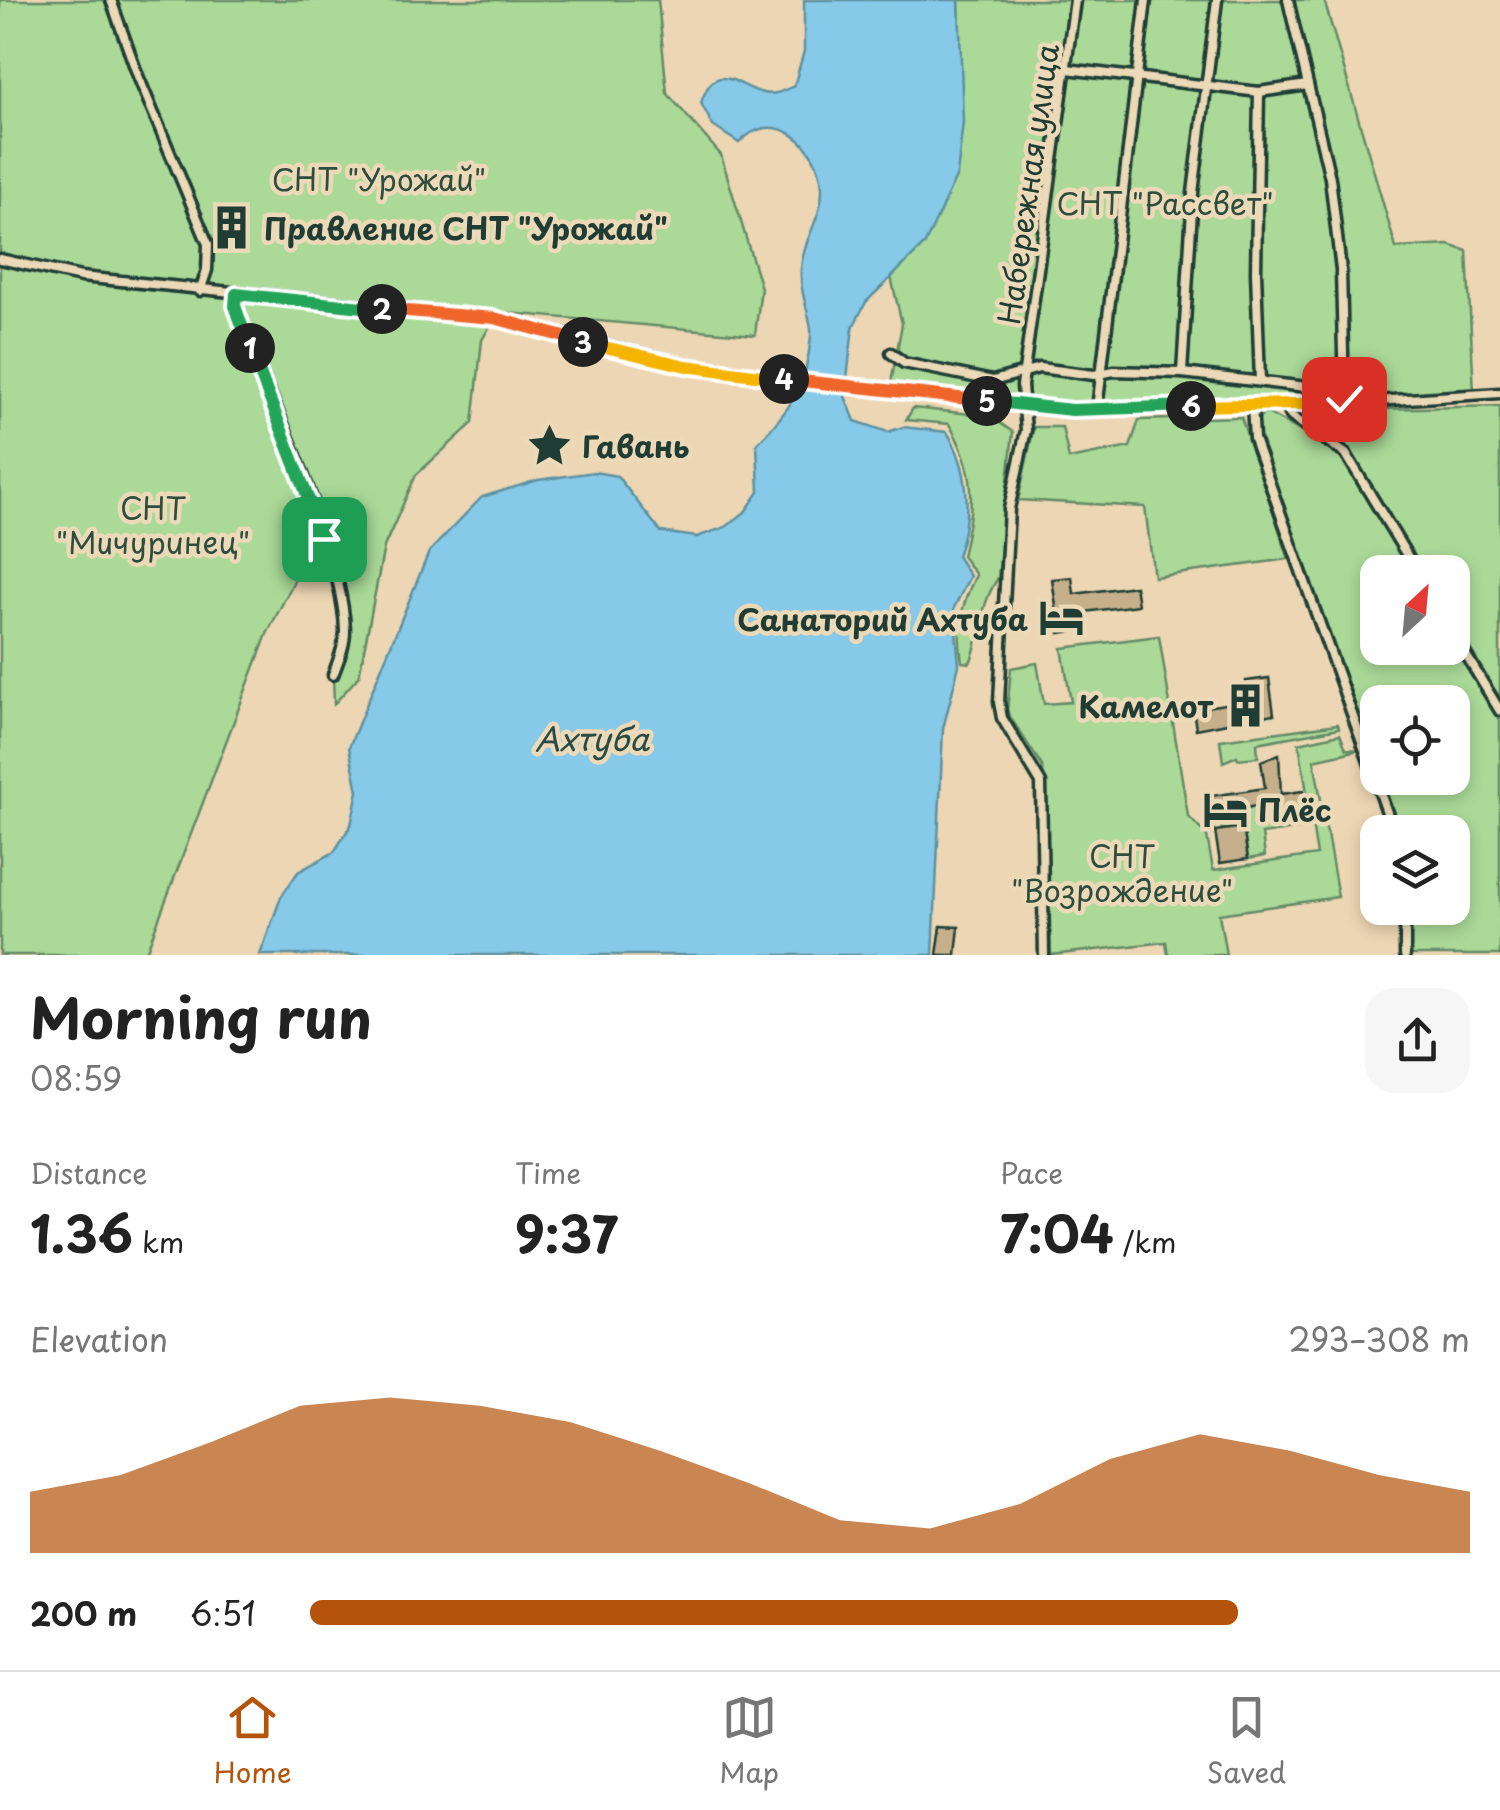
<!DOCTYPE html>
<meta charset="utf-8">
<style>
:root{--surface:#fff;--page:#f6f6f6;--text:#222;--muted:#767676;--line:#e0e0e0;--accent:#b45309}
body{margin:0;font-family:"Playpen Sans",sans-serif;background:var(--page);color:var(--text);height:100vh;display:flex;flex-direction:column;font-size:38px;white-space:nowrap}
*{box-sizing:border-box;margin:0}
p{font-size:32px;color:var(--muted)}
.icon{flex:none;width:55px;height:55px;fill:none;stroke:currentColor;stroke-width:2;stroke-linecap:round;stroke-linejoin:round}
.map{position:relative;height:955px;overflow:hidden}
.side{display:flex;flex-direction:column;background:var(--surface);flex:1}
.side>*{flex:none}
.needle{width:65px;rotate:26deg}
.fabs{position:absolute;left:1360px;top:555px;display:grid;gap:20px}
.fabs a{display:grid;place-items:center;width:110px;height:110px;border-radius:20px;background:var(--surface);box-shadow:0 5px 15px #0003;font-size:50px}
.pin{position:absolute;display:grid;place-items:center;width:85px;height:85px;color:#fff;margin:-42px;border-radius:20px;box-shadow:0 5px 15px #0006}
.km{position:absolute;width:50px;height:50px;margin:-25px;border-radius:50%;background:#222;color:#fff;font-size:28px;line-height:50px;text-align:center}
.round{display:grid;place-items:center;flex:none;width:105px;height:105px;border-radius:30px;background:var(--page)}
.summary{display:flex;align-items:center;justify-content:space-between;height:170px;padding:0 30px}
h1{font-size:55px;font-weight:700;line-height:75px}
.stats{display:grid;grid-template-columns:repeat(3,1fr);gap:15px;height:170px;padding:10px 30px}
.stats div{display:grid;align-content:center}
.stats b{font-size:50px;font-weight:700}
.stats small{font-size:28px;font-weight:400}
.stats p{font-size:28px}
.chart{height:280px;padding:20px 30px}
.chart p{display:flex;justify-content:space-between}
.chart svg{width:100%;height:180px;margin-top:10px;fill:var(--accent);opacity:.7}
ul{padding:0 30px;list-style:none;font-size:32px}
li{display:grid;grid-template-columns:160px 120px 1fr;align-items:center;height:75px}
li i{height:25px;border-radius:12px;background:var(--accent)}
.tab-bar{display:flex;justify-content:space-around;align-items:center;height:140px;border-top:2px solid var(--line);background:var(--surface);font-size:28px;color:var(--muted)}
.tab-bar a{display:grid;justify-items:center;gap:5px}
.tab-bar .on{color:var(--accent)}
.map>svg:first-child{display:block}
</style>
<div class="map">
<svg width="1500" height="955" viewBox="0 0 1500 955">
<rect width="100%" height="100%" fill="#edd6b3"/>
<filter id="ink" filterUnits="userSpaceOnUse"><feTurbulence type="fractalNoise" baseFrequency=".01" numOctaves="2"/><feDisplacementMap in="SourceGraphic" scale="20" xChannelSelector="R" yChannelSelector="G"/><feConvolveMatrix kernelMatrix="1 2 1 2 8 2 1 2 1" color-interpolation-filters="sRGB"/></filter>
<g filter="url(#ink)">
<g fill="#aad998" stroke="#648b66" stroke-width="2.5">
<polygon points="0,0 658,0 667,93 721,155 761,288 755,335 498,312 482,340 473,423 416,475 384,547 359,676 334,704 333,675 346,637 323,532 280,405 243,320 238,290 73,272 0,254"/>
<polygon points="959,0 1324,0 1396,248 1449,245 1467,251 1474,393 1055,407 891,383 902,324 891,277 925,244 960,40"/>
<polygon points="0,264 100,285 227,298 319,532 267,634 145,955 0,955"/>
<polygon points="1500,406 1500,699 1453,620 1452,572 1424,572 1350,451 1298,417 1298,411"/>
<path d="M913,408L990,416L1013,432L998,578C978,608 983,632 970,663L962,662C956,628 961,605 976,575L962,556C974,503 978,473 949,424L906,420Z"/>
<polygon points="1267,413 1339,452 1413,572 1378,572 1378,648 1452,648 1453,641 1500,720 1500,955 1408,955 1408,908 1452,908 1452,832 1397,832 1378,778 1452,778 1452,702 1378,702 1377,776 1371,756 1376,744 1366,716 1355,712 1259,439 1256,429 1260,416"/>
<polygon points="1241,417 1289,559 1154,577 1145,507 1018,500 1034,427 1062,427 1069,459 1130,447 1139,420"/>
<polygon points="1159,636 1188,816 1207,836 1213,870 1317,855 1299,743 1340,734 1346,749 1359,750 1314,760 1338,897 1219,914 1226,955 1168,955 1166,942 1051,955 1046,787 1042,766 1007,712 1011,668 1037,663 1044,704 1071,702 1062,648"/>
<polygon points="1338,724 1339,728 1257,743 1258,757 1238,759 1237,756 1223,762 1220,740"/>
<polygon points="1265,801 1267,814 1297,809 1301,828 1262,834 1265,856 1248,859 1243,827 1222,830 1219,812 1258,806"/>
</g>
<path fill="#87c9e8" stroke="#5d91a0" stroke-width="2.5" d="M804,0H959L963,122L957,175L925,244L866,302L853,327L845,396L855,421L888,432L903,427L947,432C970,469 972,515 957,556L970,576L954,608L959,665L943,729L933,955H260L281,897L298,872L334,852L351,825L358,791L349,747L429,552L482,497L538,480L594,472L617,476L661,532L697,537L726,527L745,512L759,492L757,444C779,420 799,399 806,367C808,356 812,340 811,329C808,308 799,290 801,268C803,239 823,217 822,188C820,145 774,105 739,143L713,126L701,103C715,58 736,86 763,93C774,96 785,90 794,86L804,51Z"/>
<g fill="#c6af8b" stroke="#1f3d34" stroke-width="2.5">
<polygon points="1072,577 1074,594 1135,586 1138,605 1077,613 1079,630 1060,633 1052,579"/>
<polygon points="1269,678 1274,714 1196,729 1193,709 1244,701 1243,695 1248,694 1246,681"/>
<polygon points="1279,754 1281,794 1303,791 1305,808 1267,814 1266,805 1207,813 1205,797 1265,788 1261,761"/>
<polygon points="1243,827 1248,859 1220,863 1215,831"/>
<polygon points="941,926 959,927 956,955 937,955"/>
</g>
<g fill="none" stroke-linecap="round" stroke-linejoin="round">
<defs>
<g id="minor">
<polyline points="111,0 138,76 208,244 207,270 200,291"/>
<polyline points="1288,0 1330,178 1341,270 1344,394"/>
<polyline points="1067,69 1259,92 1308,85"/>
<polyline points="1259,92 1256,272 1260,381"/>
<polyline points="0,259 81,277 493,318 701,368 1053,409 1345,403 1500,393"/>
<path d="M236,294C234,324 254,354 265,381C291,441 344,569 345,631C345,646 338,661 333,675"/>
<polyline points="891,353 904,363 993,381 1039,368 1094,375 1114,371 1182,373 1343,391"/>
<polyline points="1182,373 1193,193 1217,0"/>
<polyline points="1252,404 1254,439 1394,832"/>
<polyline points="1285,404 1291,416 1346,454 1417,572"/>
<polyline points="1097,409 1146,0"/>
<polyline points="1452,632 1500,711"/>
<polyline points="1405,908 1405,955"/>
<polyline points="1044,955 1041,783 1002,718 999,702 1009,509 1026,430 1022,386 1075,0"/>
</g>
</defs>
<use href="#minor" stroke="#1f3d34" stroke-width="15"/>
<use href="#minor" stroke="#ecd9b7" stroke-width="8"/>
</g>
</g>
<g fill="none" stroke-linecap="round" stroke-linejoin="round" filter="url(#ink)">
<defs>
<polyline id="split-1" points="250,348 324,539"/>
<polyline id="split-2" points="250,348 235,306 236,294 382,309"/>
<polyline id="split-3" points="382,309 494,318 583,342"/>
<polyline id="split-4" points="583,342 686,366 784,379"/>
<polyline id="split-5" points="784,379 987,401"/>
<polyline id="split-6" points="987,401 1072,410 1191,406"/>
<polyline id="split-7" points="1191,406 1345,403 1344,399"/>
</defs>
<use href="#split-1" stroke="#fff" stroke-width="20"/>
<use href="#split-2" stroke="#fff" stroke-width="20"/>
<use href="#split-3" stroke="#fff" stroke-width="20"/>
<use href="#split-4" stroke="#fff" stroke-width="20"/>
<use href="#split-5" stroke="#fff" stroke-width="20"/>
<use href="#split-6" stroke="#fff" stroke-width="20"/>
<use href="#split-7" stroke="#fff" stroke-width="20"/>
<use href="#split-1" stroke="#22a559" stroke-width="12"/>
<use href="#split-2" stroke="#22a559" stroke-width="12"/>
<use href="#split-3" stroke="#f0652b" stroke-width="12"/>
<use href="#split-4" stroke="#f5b400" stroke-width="12"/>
<use href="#split-5" stroke="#f0652b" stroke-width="12"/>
<use href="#split-6" stroke="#22a559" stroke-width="12"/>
<use href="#split-7" stroke="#f5b400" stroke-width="12"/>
</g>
<defs>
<symbol id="building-bare" viewBox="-9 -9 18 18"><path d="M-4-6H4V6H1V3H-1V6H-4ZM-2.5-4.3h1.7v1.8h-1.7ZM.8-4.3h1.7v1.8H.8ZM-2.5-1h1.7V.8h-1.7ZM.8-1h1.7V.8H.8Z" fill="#1f3d34" stroke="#ecd9b7" stroke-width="2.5" paint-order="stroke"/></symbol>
<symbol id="sight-bare" viewBox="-9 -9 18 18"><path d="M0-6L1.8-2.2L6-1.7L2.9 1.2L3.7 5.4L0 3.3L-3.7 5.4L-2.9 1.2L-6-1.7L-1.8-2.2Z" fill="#1f3d34" stroke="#ecd9b7" stroke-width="2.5" paint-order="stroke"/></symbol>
<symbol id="hotel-bare" viewBox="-9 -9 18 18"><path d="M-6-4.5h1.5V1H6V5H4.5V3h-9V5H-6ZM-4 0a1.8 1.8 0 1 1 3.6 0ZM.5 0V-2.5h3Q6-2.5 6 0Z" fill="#1f3d34" stroke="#ecd9b7" stroke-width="2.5" paint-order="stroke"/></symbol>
</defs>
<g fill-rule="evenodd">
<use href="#building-bare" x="200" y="196" width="63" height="63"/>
<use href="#sight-bare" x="518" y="414" width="63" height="63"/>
<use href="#hotel-bare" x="1030" y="586" width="63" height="63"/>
<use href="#building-bare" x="1214" y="674" width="63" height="63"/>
<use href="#hotel-bare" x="1194" y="778" width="63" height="63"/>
</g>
<g text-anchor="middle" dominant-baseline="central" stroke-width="9" stroke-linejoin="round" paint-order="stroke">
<g font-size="30" fill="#2d4d3e" stroke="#ecd9b7">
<text x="379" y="178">СНТ "Урожай"</text>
<text x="1165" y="202">СНТ "Рассвет"</text>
<text x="153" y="507">СНТ<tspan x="153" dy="34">"Мичуринец"</tspan></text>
<text x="1122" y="855">СНТ<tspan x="1122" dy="34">"Возрождение"</tspan></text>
</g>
<g font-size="30" fill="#1f3d34" stroke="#ecd9b7">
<text transform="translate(1027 184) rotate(-82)">Набережная улица</text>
</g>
<g font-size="30" font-weight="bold" fill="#1f3d34" stroke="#ecd9b7" text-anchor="start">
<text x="264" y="227">Правление СНТ "Урожай"</text>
<text x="582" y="445">Гавань</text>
<text x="1028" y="618" text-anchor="end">Санаторий Ахтуба</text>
<text x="1213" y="705" text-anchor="end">Камелот</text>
<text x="1258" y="809">Плёс</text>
</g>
<g font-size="32" font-style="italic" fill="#294b46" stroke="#ecd9b7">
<text x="592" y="738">Ахтуба</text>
</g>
</g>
</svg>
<div class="fabs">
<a><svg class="needle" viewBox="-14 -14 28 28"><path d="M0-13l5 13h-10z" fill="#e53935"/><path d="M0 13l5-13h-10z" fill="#767676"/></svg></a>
<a><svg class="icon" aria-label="locate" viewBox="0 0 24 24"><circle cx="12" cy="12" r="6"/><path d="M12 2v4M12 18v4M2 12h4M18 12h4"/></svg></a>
<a><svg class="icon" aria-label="layers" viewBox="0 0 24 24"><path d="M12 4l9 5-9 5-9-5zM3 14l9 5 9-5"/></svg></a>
</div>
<div class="pin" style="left:324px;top:539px;background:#1e9e55"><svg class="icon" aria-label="arrive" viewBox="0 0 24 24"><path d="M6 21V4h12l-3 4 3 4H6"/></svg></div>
<div class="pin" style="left:1344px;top:399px;background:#d93025"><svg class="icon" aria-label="check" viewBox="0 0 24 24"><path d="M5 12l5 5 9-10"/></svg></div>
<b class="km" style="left:250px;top:348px">1</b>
<b class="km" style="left:382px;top:309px">2</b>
<b class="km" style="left:583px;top:342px">3</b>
<b class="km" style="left:784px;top:379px">4</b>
<b class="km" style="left:987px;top:401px">5</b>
<b class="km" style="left:1191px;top:406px">6</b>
</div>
<section class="side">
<div class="summary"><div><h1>Morning run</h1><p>08:59</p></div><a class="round"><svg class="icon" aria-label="share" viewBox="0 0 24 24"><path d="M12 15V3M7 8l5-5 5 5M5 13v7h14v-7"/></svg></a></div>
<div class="stats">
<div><p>Distance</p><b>1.36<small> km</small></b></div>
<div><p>Time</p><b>9:37</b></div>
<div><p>Pace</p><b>7:04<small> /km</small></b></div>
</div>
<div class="chart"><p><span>Elevation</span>293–308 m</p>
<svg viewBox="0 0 160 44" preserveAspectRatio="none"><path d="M0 44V29L10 25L20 17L30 8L40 6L50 8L60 12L70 19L80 27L90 36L100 38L110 32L120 21L130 15L140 19L150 25L160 29V44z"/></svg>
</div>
<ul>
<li><b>200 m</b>6:51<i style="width:80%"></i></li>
</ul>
</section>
<nav class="tab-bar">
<a class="on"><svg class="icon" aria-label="home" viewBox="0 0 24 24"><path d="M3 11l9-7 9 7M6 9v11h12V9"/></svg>Home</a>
<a><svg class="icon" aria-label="map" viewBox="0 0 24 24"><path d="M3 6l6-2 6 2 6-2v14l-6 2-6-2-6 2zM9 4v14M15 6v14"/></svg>Map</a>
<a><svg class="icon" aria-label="saved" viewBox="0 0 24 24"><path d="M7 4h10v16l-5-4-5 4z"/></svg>Saved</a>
</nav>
